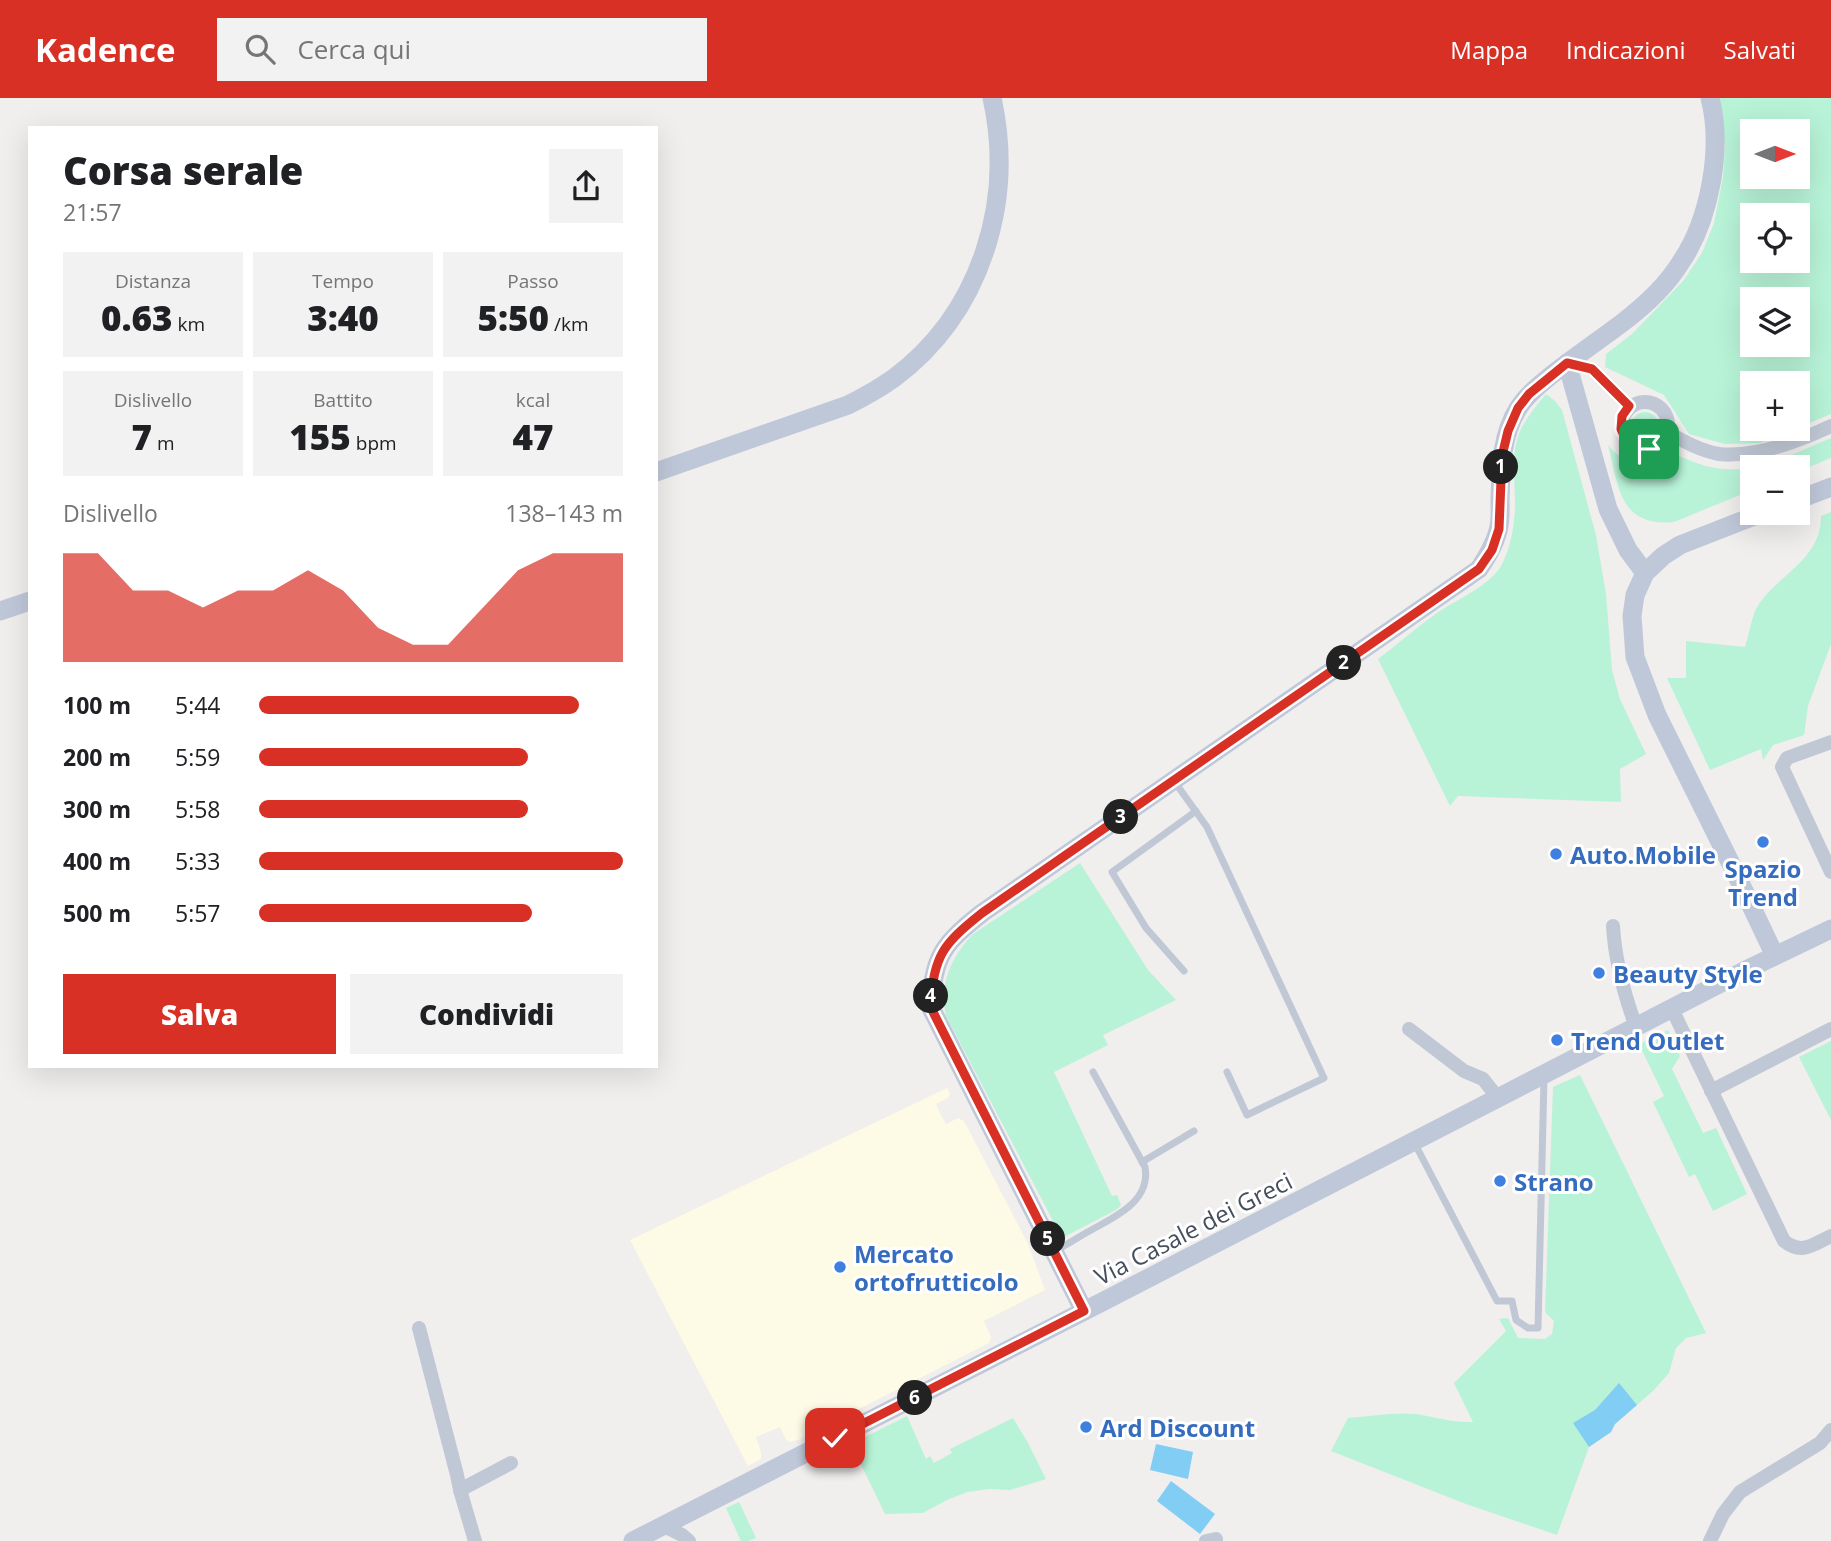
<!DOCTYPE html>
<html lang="it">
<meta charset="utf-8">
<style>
:root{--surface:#fff;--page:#f2f2f2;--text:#202124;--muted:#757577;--accent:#d93025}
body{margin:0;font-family:"Open Sans",sans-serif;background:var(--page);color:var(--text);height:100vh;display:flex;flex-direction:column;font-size:26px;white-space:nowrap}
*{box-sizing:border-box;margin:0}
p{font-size:23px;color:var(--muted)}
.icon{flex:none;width:38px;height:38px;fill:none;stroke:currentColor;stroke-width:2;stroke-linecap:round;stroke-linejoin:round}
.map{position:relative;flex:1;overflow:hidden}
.panel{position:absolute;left:28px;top:28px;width:630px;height:942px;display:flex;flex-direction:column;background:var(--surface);border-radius:0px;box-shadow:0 7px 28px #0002}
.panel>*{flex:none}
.needle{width:46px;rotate:90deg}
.fabs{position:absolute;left:1740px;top:21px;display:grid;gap:14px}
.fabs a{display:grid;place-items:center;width:70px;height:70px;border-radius:0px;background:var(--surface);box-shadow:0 7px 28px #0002;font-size:35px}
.pin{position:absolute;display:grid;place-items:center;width:60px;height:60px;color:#fff;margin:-30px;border-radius:14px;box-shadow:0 4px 10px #0006}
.km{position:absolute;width:35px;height:35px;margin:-18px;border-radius:50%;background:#222;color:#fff;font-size:19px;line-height:35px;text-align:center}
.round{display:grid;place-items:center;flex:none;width:74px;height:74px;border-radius:0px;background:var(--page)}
.summary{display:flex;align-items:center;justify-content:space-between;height:119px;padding:0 35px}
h1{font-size:38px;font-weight:800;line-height:52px}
.stats{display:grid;grid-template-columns:repeat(3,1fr);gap:10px;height:119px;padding:7px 35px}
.stats div{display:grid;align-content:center;border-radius:0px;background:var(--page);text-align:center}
.stats b{font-size:35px;font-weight:800}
.stats small{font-size:19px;font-weight:400}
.stats p{font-size:19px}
.chart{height:196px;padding:14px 35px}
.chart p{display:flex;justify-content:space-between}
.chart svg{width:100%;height:126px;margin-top:7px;fill:var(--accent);opacity:.7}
.cta{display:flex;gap:14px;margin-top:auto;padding:14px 35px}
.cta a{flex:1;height:80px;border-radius:0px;background:var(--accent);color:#fff;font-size:28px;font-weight:800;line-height:80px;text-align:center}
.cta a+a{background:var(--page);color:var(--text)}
ul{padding:0 35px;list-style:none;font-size:23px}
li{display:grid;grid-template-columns:112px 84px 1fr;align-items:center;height:52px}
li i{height:18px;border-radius:9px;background:var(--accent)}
header{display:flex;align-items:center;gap:42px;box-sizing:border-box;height:98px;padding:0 35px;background:var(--accent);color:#fff}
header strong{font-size:33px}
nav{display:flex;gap:38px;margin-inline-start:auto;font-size:24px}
.search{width:490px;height:63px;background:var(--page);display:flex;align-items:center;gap:18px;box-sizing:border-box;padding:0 24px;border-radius:0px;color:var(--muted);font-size:26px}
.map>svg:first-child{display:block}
</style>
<header>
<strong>Kadence</strong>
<div class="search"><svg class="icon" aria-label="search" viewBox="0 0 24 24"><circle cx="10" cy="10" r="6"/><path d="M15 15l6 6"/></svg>Cerca qui</div>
<nav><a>Mappa</a><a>Indicazioni</a><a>Salvati</a></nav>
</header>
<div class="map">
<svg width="1831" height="1443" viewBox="0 0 1831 1443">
<rect width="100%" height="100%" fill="#f1eeee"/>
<polygon fill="#fdfae6" points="947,990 950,995 948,1000 936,1006 940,1015 946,1026 958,1020 964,1023 1028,1146 1045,1192 984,1223 991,1239 989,1245 798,1342 790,1344 786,1342 780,1329 756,1339 761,1354 761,1361 748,1368 630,1142"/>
<g fill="#b8f3d7" fill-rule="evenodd">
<path d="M1719,0H1831V316L1797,330V285H1752V331H1794L1760,345L1725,346L1689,336L1664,297L1605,269L1606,256L1632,236L1683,183L1702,155L1714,125L1723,79L1725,49ZM1752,33H1797V79H1752ZM1752,117H1797V163H1752ZM1752,201H1797V247H1752Z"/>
<path d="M1546,296L1555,303L1562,312L1596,437L1606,496L1612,572L1620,601L1646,656L1620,671L1621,704L1458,698L1450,708L1378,561C1398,546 1417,529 1437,515C1456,502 1489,488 1501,468C1511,450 1515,425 1515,405C1515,380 1510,355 1521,331C1527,319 1537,307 1546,296Z"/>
<circle cx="1645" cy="327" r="13"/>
<path d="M1831,340V360L1797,374V369H1752V392L1674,424C1619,429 1619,389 1608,347C1627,370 1649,373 1674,356C1687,361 1701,368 1716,370C1755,377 1795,355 1831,340Z"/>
<path d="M1831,414V546L1808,608L1804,637L1773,647L1763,662L1761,651L1710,672L1667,580H1686V543L1745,549C1749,537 1751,522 1756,511C1773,479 1822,463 1821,418Z"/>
<path d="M1080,765L1148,872L1176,902L1103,937L1108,947L1054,974L1112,1098L1117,1097L1121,1107L1116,1112L1062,1140L946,918C939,886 951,859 973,836Z"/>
<polygon points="1668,932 1680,958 1672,971 1703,1035 1716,1030 1747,1096 1713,1113 1695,1076 1689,1079 1653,1004 1664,998 1639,946"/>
<polygon points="1831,943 1831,1022 1799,959"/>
<path d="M1580,977L1706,1235L1686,1240L1676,1250L1669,1275L1653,1293L1615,1326L1611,1334L1589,1349L1557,1437L1466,1406L1331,1353L1348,1320C1371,1318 1394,1314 1416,1316C1435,1319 1454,1325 1473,1324L1454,1285L1506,1233L1499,1221L1508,1220L1518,1240L1545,1241L1552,1236L1554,1223L1545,1214L1553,989Z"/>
<polygon points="907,1318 926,1361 930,1358 934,1365 952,1355 950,1351 1013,1320 1028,1345 1046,1381 1010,1392 989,1391 967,1394 947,1402 923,1415 885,1416 851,1346"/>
<polygon points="739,1404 756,1440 748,1443 741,1443 726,1410"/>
</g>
<g fill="#82cdf4">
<polygon points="1619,1285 1637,1307 1615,1326 1611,1334 1589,1349 1573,1325 1595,1312"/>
<polygon points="1156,1346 1193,1354 1188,1381 1150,1372"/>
<polygon points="1171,1383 1215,1416 1200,1436 1157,1403"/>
</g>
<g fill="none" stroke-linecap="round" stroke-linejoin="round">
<g stroke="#c0c8d5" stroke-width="7">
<polyline points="1174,683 1207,729 1324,980 1247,1017 1227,974"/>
<polyline points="1184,873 1146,830 1112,774 1196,713"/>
<polyline points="1415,1046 1497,1203 1512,1203 1516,1222 1528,1230 1538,1230 1544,980"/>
<polyline points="1142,1064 1194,1033"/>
<path d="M1055,1153C1068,1146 1080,1138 1093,1131C1117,1118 1151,1102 1145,1069L1093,974"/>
</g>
<g stroke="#c0c8d5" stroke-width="14">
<polyline points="1567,265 1592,271 1629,308"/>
<circle cx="1645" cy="327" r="23"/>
<path d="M1667,334C1683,343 1701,353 1719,356C1755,360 1799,343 1831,328"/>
<polyline points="1831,644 1787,660 1782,669 1831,774"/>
<path d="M1613,828C1615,863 1624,896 1636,929"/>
<path d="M1672,911L1784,1143C1802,1157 1812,1147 1831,1138"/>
<polyline points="1409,931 1464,973 1483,981 1498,1000"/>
<polyline points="1711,993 1831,931"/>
<polyline points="419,1230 457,1377 460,1392 475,1443"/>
<polyline points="460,1392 511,1365"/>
<polyline points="664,1428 682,1437 689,1443"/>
<polyline points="1206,1443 1216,1441"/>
<polyline points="1710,1443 1723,1416 1740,1394 1820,1345 1831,1332"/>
</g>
<g stroke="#bfc8d9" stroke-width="19">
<polyline points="1567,265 1608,411 1628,452 1645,475"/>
<path d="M656,374L848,307C864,299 880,290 894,280C981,215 1015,104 992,0"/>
<polyline points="1797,402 1831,389"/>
<polyline points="1762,415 1680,447 1663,458 1645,475 1635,497 1632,518 1635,559 1657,617 1736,776 1775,858"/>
<polyline points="0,513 30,503"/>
<path d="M1084,1213L930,908C935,856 942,847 982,815L1479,471C1487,459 1494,448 1498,433C1501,423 1500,412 1500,402C1501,369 1501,337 1519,309C1527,297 1538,288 1549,279C1573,260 1598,243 1622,225C1643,209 1667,187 1681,164C1710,121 1723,50 1710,0"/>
<polyline points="633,1443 1104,1203 1748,871 1831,831"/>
</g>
</g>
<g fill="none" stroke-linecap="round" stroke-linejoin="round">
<defs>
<path id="route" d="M835,1340L1084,1213L930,908C935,856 942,847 982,815L1479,471L1492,452L1499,431L1502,358L1508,333L1518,310L1529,296L1567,265L1592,271L1629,308L1622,318L1621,331L1626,342L1637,350L1649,351"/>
</defs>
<use href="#route" stroke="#fff" stroke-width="14"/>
<use href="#route" stroke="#d93025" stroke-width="9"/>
</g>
<g fill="#3f7fe0" stroke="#fff" stroke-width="2.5">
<circle cx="1763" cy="744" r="7"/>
<circle cx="1556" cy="756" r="7"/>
<circle cx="1599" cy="875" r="7"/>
<circle cx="1557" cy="942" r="7"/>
<circle cx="1500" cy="1083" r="7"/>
<circle cx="840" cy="1169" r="7"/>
<circle cx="1086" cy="1329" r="7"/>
</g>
<g text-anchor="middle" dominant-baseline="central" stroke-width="6" stroke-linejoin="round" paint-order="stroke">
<g font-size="24" font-weight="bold" fill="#366cbe" stroke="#fff" text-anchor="start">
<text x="1570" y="756">Auto.Mobile</text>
<text x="1763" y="770" text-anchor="middle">Spazio<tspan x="1763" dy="28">Trend</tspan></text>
<text x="1613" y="875">Beauty Style</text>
<text x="1571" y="942">Trend Outlet</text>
<text x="1514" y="1083">Strano</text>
<text x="854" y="1155">Mercato<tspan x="854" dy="28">ortofrutticolo</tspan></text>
<text x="1100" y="1329">Ard Discount</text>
</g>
<g font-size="24" fill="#454e5d" stroke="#fff">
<text transform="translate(1193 1130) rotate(-27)">Via Casale dei Greci</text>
</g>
</g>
</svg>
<div class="fabs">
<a><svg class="needle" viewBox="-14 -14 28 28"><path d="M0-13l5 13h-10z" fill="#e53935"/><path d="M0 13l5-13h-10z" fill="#757577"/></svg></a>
<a><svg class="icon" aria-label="locate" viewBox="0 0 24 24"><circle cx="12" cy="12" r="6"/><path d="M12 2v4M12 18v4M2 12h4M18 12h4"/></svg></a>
<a><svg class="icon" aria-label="layers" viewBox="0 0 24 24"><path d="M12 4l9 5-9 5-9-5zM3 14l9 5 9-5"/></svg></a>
<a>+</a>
<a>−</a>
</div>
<div class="pin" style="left:1649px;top:351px;background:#1e9e55"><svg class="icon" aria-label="arrive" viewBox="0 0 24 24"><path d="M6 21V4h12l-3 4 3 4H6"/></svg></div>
<div class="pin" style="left:835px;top:1340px;background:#d93025"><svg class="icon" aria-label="check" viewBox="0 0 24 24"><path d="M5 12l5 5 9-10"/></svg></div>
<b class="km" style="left:1501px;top:369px">1</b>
<b class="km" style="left:1344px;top:565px">2</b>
<b class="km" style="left:1121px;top:719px">3</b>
<b class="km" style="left:931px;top:898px">4</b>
<b class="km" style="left:1048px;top:1141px">5</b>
<b class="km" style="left:915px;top:1300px">6</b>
<section class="panel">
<div class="summary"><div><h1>Corsa serale</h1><p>21:57</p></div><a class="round"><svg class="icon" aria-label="share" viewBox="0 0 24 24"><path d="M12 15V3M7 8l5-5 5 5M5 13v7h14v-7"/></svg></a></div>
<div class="stats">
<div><p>Distanza</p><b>0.63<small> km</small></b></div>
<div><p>Tempo</p><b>3:40</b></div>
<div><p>Passo</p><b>5:50<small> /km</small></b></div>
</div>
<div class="stats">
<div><p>Dislivello</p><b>7<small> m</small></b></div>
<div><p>Battito</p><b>155<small> bpm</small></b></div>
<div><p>kcal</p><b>47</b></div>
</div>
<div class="chart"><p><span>Dislivello</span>138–143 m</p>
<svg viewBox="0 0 160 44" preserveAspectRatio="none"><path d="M0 44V6L10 6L20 19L30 19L40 25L50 19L60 19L70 12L80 19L90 32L100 38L110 38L120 25L130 12L140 6L150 6L160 6V44z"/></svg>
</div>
<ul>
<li><b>100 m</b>5:44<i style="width:88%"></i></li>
<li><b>200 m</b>5:59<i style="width:74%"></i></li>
<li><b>300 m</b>5:58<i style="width:74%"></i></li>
<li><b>400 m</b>5:33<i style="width:100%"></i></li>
<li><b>500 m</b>5:57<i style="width:75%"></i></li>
</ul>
<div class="cta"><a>Salva</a><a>Condividi</a></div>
</section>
</div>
